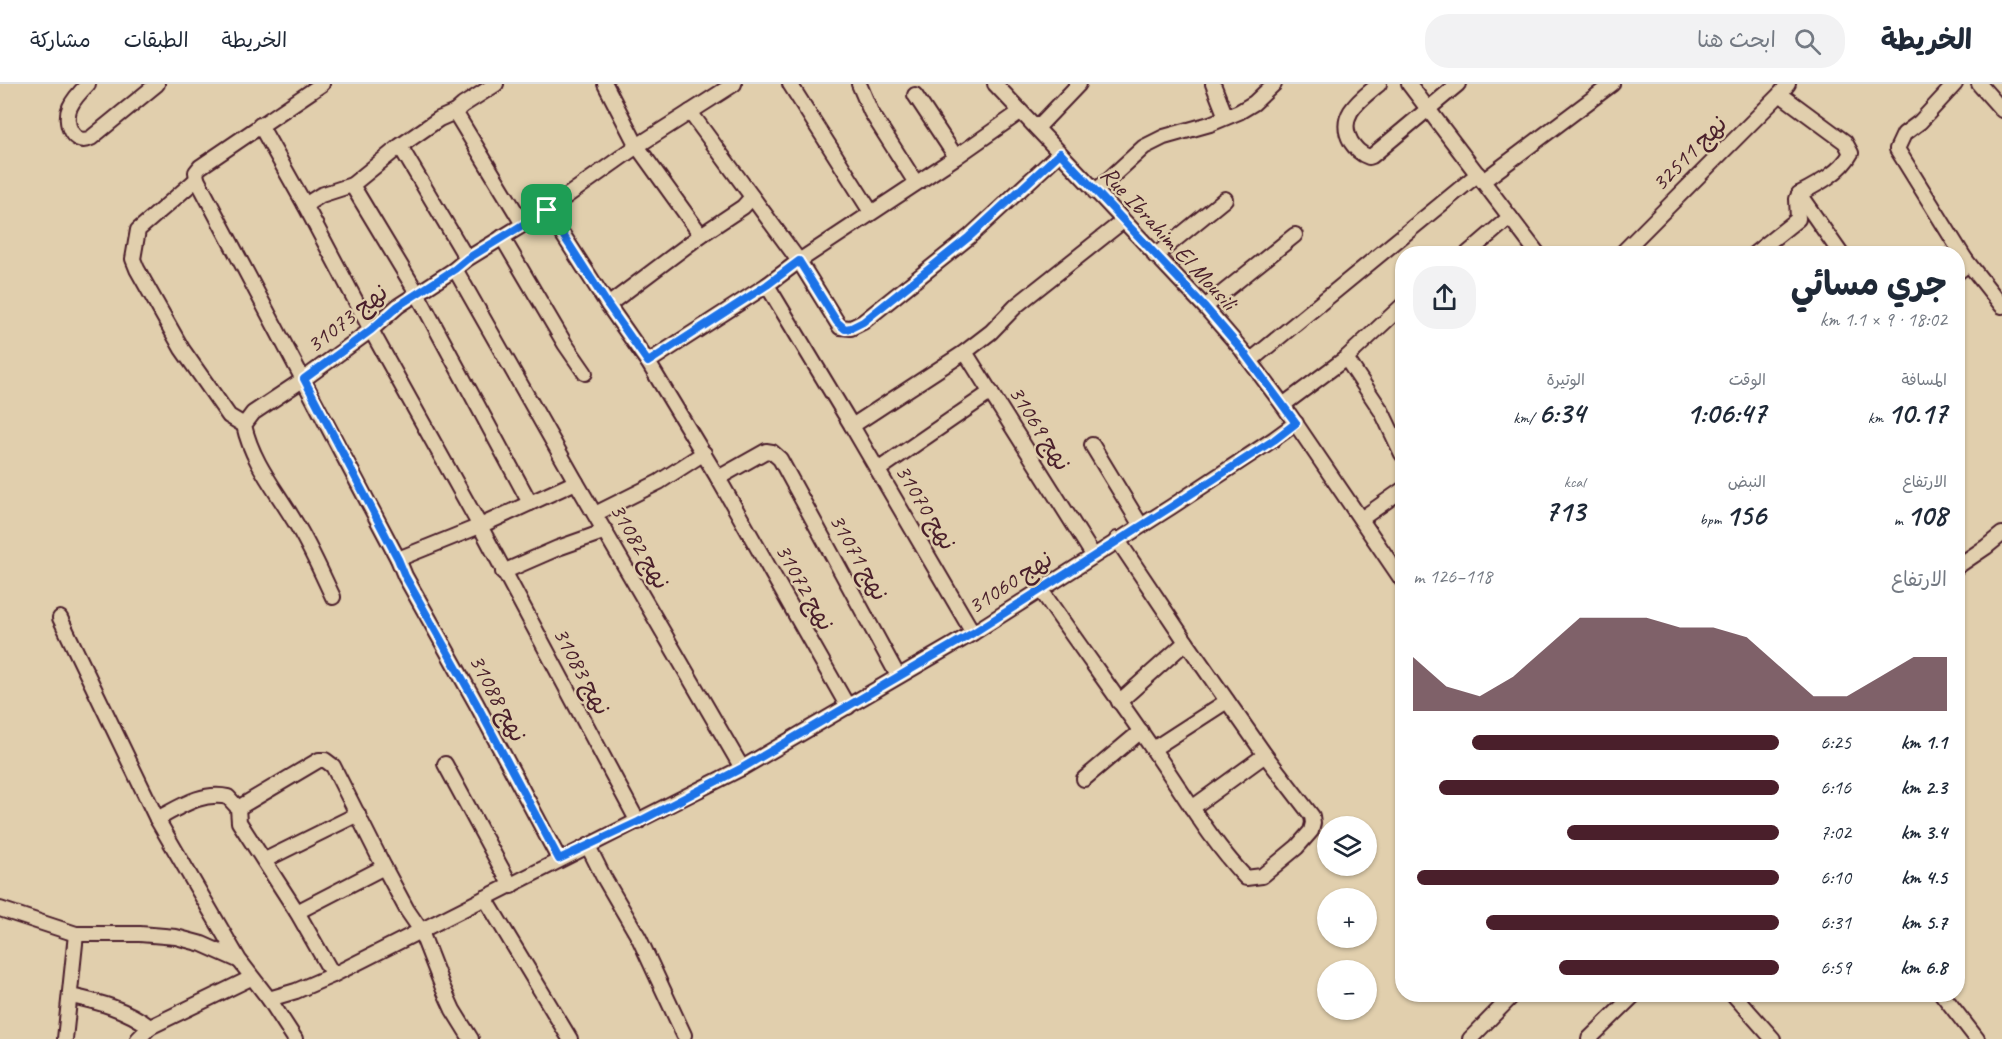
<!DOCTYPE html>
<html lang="ar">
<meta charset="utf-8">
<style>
:root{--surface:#fff;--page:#f2f2f3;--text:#1f2937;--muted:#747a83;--line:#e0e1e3;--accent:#4a1f2b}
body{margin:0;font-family:Caveat,"Playpen Sans Arabic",sans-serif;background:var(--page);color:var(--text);direction:rtl;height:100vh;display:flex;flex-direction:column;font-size:22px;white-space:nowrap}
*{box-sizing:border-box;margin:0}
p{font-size:20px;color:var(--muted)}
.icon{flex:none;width:33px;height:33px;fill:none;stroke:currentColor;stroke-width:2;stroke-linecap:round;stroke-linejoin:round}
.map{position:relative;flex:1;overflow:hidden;direction:ltr}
.sheet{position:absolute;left:1395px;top:162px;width:570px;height:756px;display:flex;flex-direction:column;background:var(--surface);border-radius:24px;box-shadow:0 2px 4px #0004;direction:rtl}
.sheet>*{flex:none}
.controls{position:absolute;left:1317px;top:732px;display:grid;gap:12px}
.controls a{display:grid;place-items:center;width:60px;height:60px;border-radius:50%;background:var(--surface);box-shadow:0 2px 4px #0004;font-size:30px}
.pin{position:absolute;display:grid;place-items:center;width:51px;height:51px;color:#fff;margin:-26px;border-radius:12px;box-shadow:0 3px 9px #0006}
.round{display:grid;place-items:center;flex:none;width:63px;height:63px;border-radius:24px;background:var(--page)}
.overview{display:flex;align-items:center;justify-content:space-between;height:102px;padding:0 18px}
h1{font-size:33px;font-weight:700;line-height:45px}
.figures{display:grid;grid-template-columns:repeat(3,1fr);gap:9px;height:102px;padding:6px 18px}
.figures div{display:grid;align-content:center}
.figures b{font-size:30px;font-weight:700}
.figures small{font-size:16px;font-weight:400}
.figures p{font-size:16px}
.chart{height:168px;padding:12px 18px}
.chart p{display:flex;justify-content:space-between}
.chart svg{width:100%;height:108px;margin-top:6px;fill:var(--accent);opacity:.7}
ul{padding:0 18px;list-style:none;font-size:20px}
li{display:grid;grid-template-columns:96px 72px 1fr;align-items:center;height:45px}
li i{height:15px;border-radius:8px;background:var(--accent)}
header{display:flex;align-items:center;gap:36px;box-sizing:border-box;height:84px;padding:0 30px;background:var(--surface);border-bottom:2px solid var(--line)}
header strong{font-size:28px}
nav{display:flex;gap:33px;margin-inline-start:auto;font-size:21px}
.search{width:420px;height:54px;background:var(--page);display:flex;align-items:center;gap:15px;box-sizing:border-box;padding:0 21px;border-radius:24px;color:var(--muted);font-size:22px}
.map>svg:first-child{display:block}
</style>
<header>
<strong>الخريطة</strong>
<div class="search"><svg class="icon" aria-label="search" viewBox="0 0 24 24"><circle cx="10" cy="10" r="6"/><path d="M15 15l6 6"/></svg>ابحث هنا</div>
<nav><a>الخريطة</a><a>الطبقات</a><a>مشاركة</a></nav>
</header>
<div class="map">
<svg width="2002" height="955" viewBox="0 0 2002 955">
<rect width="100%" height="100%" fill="#e1cfad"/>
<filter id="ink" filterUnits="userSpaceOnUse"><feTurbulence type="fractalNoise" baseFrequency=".0167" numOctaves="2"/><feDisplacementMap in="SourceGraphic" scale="12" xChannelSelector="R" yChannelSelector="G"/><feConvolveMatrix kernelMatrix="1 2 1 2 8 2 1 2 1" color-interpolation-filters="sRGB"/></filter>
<g filter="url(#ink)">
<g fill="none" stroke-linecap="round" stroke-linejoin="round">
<defs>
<g id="minor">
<path d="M88,0C81,7 74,14 70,23C63,38 73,63 91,54L157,0"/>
<polyline points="322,0 200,83 196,88 197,95 398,475 405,492 476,619 559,775"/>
<polyline points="605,0 637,62 701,151"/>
<polyline points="790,0 871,128"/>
<polyline points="859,0 871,28 916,99"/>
<polyline points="995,0 1205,223 1242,266 1283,321 1402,496"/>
<polyline points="1213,0 1226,33"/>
<path d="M1379,0C1361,15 1336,31 1351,58C1356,65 1360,70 1369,73L1372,72L1458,0"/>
<polyline points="1409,0 1538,170"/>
<polyline points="1955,0 1920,38 1904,50 1897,65 1965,175 1963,184 1958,188"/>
<polyline points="1979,0 2002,26"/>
<path d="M1780,10L1845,58L1851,69C1841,88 1818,100 1799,110"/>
<polyline points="915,11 956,73"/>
<polyline points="455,28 523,140"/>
<polyline points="690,28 799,177 767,201 852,342"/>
<polyline points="1020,28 956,73 799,177 840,243 851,244 863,238 969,153 1060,69"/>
<polyline points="260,41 305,121"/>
<polyline points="1037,44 1079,0"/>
<polyline points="400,62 352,101 417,209 530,419"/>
<polyline points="197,95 138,146 133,175 137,185 182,265 229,332 244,341"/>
<polyline points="1483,97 1612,0"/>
<polyline points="352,101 321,111 305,121 371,246 480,442 398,475"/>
<polyline points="1095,108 1144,63 1164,53 1210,40 1239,28 1254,19 1274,0"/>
<polyline points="1799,110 1841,170"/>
<polyline points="547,126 608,221 701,151 743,123 752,113"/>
<polyline points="502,153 565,260 585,289"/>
<polyline points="1467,170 1510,133"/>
<polyline points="1621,170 1780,10 1788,0"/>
<polyline points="1754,170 1798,135 1797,115 1799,110"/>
<polyline points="1155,172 1225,115"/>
<polyline points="467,175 400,62 439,35 455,28 463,21 496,0"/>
<polyline points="1965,175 2002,222"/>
<polyline points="455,185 576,398"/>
<polyline points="767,201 648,278 718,394 766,367 772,368 780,375 898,592"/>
<polyline points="608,221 648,278"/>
<polyline points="1205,223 1295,151"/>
<polyline points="965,268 1093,471"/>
<polyline points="1346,274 1382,328 1402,370"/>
<polyline points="1250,277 1478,90"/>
<polyline points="1283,321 1346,274 1402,222"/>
<polyline points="1092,361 1140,440"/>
<polyline points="878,386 991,308"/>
<polyline points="718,394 848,623"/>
<polyline points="595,430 659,398 704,369"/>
<polyline points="1361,435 1402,406"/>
<polyline points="1958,482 1986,463 2002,450"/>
<polyline points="503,488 558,464 606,447"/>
<path d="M1041,506C1077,559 1116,611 1152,664C1183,708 1209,755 1246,794L1262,792L1297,763L1311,747L1313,739L1312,732L1265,671L1186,558L1117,455"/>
<path d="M333,513C321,488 310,462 295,438C276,406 252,378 244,341L253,329L304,295L371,246L398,222L455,185L467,175L547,126L637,62L734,0"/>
<polyline points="60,534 157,735 239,876 269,915 295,955"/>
<polyline points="973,549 852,342 965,268 991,248 1017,221 1123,137"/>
<polyline points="1119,618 1186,558"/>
<polyline points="1153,665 1227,617"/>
<polyline points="445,680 511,802"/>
<polyline points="1084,695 1141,647"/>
<polyline points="238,724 319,676 325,676 333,682 384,783 407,826 420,845 443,904 453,926 471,955"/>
<polyline points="1192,724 1265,671"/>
<path d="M157,735C180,723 202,707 228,713L238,724L239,738L297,828L333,891"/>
<polyline points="638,738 480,442 576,398 742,684"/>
<polyline points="588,762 603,792 639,854 684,951"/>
<polyline points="265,776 358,730"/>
<polyline points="485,814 570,955"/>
<polyline points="0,825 76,850 140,850 176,853 202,860 238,876"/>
<polyline points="297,828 384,783"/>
<polyline points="1733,910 1773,955"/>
<polyline points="1942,910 1977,955"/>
<path d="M71,912C99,918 126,925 150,943L251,894"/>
<polyline points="269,915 296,907 333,891 742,684 973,549 1171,423 1274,355 1296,339"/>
<polyline points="65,955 76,850"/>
<polyline points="138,955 150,943"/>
<polyline points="1470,955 1514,910"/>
<polyline points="1589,955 1635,910"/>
</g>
</defs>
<use href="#minor" stroke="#4a1f2b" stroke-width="18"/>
<use href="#minor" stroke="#e1cfad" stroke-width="14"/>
</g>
</g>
<g fill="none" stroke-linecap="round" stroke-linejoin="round" filter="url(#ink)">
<defs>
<polygon id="route" points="1060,69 1205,223 1242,266 1296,339 1274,356 1171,423 973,549 742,684 638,738 559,775 476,619 405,492 398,475 304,295 371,246 398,222 455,185 467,175 547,126 608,221 648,278 767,201 799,177 837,238 845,245 851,244 863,238 969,153"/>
</defs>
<use href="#route" stroke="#fff" stroke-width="12"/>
<use href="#route" stroke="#1a73e8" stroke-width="8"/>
</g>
<g text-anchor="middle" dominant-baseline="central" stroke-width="4.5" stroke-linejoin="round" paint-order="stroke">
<g font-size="24" fill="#4a1f2b" stroke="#e1cfad">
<text transform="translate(1689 69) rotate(-45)">نهج 32511</text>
<text transform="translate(1169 154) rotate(47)">Rue Ibrahim El Mousili</text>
<text transform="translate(347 234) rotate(-38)">نهج 31073</text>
<text transform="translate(1040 344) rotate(58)">نهج 31069</text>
<text transform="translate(926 423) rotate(59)">نهج 31070</text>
<text transform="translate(640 462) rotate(60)">نهج 31082</text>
<text transform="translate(859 473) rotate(61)">نهج 31071</text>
<text transform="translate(1010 498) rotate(-33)">نهج 31060</text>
<text transform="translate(805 503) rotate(61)">نهج 31072</text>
<text transform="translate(582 587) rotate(62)">نهج 31083</text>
<text transform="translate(498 614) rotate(62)">نهج 31088</text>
</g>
</g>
</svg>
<div class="controls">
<a><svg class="icon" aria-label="layers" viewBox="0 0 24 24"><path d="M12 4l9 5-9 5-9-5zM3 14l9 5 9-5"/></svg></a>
<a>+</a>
<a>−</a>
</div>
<div class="pin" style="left:547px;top:126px;background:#1e9e55"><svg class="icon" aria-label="arrive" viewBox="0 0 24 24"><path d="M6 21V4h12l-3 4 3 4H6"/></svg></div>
<section class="sheet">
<div class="overview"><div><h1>جري مسائي</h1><p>18:02 · 9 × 1.1 km</p></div><a class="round"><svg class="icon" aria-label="share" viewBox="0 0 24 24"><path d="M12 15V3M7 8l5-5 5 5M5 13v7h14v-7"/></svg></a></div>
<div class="figures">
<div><p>المسافة</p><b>10.17<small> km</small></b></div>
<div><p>الوقت</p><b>1:06:47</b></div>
<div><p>الوتيرة</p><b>6:34<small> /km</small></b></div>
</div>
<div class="figures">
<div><p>الارتفاع</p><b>108<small> m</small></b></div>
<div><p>النبض</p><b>156<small> bpm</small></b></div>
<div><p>kcal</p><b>713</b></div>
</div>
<div class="chart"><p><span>الارتفاع</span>118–126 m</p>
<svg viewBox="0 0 160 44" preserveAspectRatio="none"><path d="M0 44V22L10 34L20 38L30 30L40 18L50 6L60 6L70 6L80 10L90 10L100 14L110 26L120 38L130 38L140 30L150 22L160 22V44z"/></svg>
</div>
<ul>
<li><b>1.1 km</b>6:25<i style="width:84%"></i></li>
<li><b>2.3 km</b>6:16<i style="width:93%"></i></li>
<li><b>3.4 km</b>7:02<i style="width:58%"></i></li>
<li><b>4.5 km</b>6:10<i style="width:99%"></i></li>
<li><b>5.7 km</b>6:31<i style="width:80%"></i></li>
<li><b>6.8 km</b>6:59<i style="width:60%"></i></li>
</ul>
</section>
</div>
